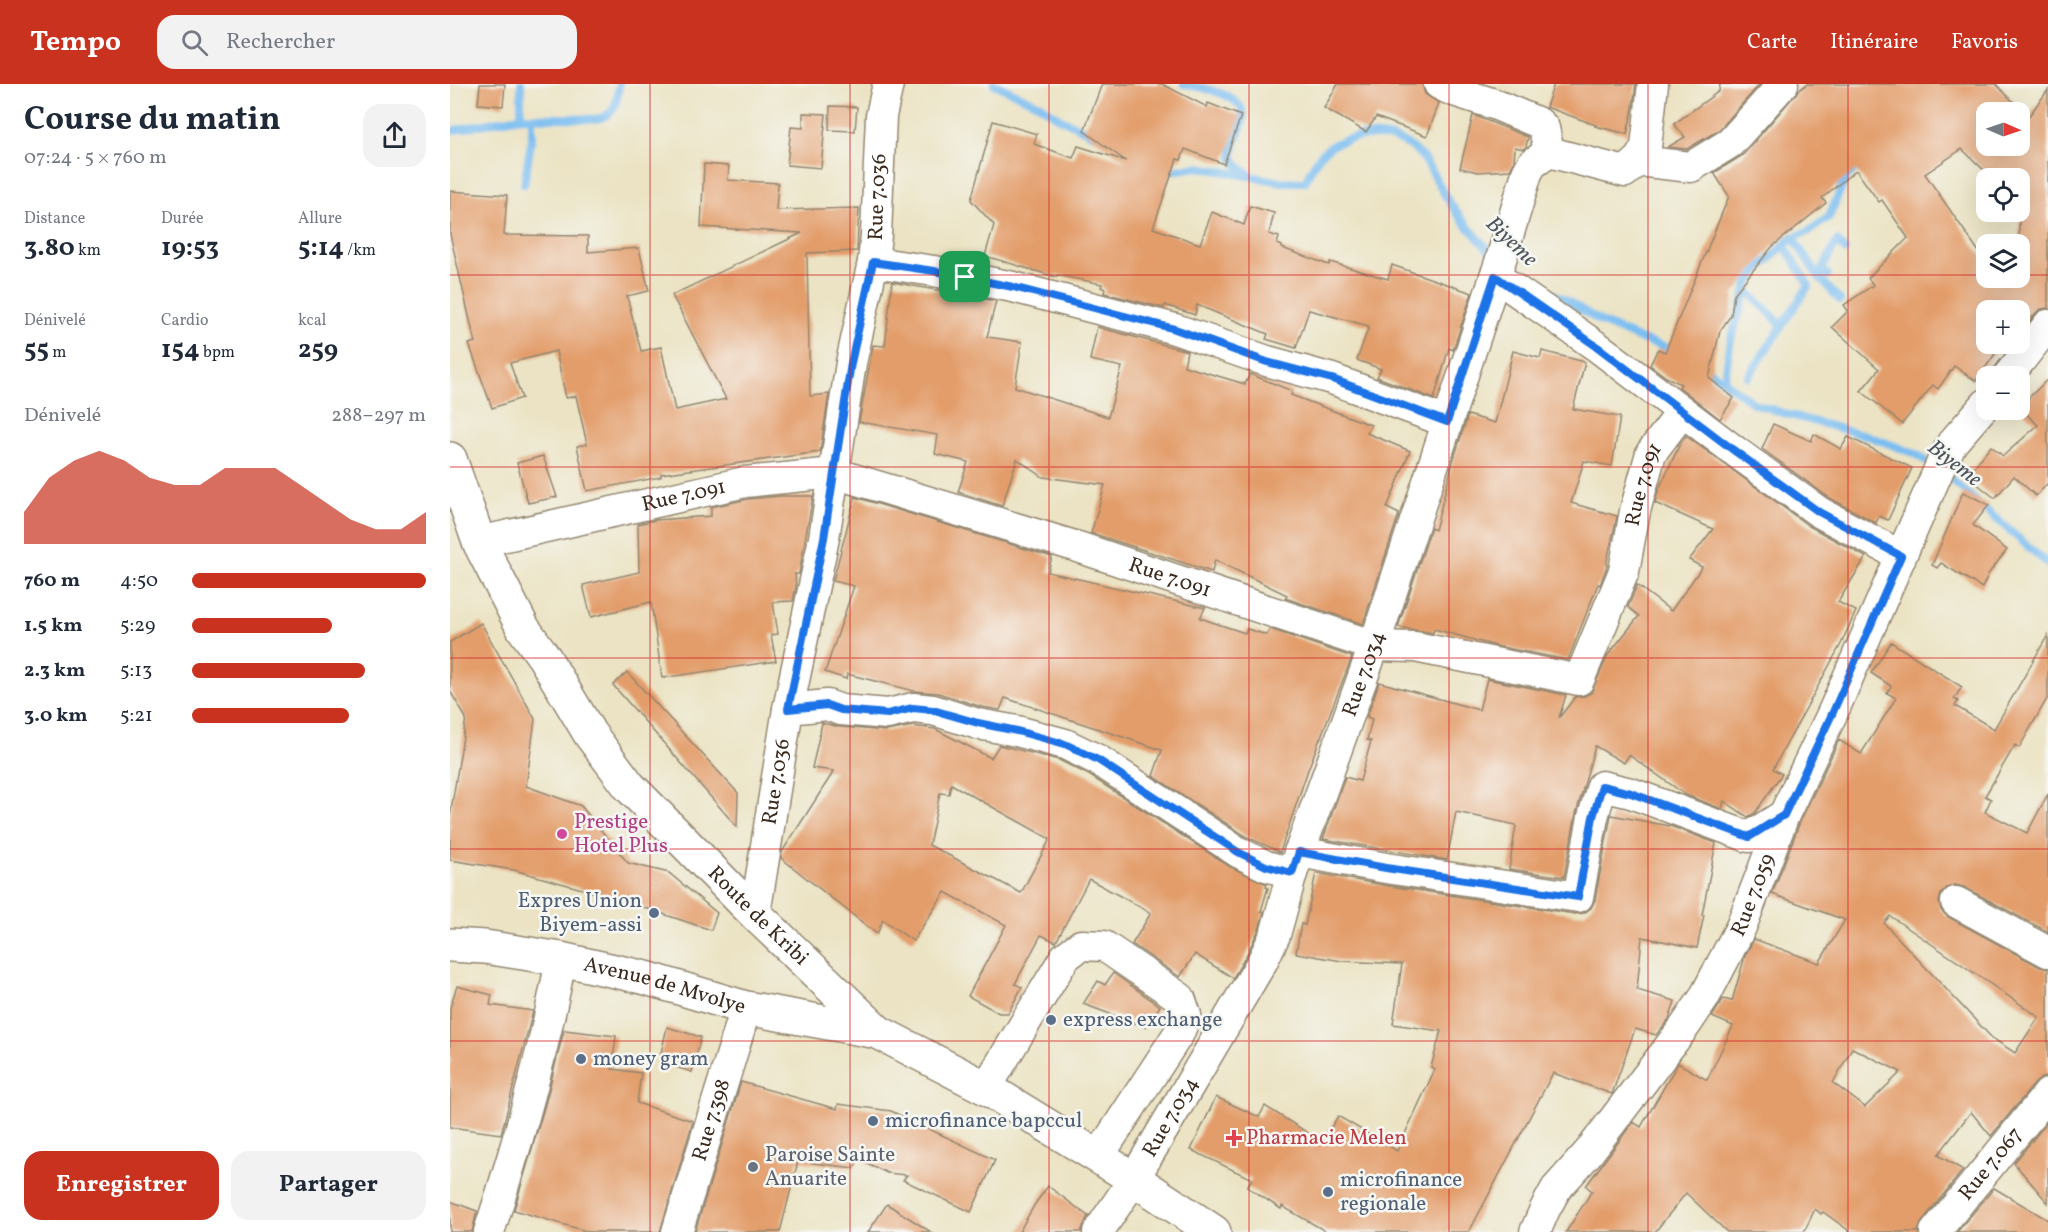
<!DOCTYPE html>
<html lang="fr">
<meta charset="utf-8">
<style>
:root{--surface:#fff;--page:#f2f2f3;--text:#1f2937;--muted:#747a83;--accent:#c8321e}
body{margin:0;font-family:Vollkorn,serif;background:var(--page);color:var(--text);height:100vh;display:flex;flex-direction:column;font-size:22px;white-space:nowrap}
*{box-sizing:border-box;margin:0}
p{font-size:20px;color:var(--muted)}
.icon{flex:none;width:33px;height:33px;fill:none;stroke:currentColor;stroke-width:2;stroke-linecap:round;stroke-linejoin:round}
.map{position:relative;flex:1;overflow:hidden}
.panel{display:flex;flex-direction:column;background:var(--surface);width:450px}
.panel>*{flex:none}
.needle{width:39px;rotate:92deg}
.tools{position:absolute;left:1526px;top:18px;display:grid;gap:12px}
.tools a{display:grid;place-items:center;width:54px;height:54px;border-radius:12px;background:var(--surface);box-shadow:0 6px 24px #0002;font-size:30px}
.pin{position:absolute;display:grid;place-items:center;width:51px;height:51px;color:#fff;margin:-26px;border-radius:12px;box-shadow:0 3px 9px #0006}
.round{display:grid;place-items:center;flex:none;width:63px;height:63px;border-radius:18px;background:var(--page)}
.headline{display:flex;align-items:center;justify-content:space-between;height:102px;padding:0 24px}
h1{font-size:33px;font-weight:700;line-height:45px}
.figures{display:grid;grid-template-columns:repeat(3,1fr);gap:9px;height:102px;padding:6px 24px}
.figures div{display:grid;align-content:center}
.figures b{font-size:26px;font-weight:700}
.figures small{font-size:16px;font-weight:400}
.figures p{font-size:16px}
.chart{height:168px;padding:12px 24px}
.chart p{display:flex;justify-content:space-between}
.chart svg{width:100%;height:108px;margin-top:6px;fill:var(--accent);opacity:.7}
.cta{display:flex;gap:12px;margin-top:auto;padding:12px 24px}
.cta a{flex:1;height:69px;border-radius:18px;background:var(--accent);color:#fff;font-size:24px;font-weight:700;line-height:69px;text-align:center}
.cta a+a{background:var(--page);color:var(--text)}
ul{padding:0 24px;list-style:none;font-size:20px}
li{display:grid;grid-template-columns:96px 72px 1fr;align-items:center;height:45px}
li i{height:15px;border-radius:8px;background:var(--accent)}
header{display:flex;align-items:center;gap:36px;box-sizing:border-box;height:84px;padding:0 30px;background:var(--accent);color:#fff}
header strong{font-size:28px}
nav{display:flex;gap:33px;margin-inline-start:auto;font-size:21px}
.search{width:420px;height:54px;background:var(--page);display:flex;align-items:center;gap:15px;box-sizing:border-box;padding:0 21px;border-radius:18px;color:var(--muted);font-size:22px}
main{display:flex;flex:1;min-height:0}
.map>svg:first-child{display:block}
</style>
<header>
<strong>Tempo</strong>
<div class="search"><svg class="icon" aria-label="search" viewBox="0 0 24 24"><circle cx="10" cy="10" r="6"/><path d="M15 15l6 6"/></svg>Rechercher</div>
<nav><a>Carte</a><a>Itinéraire</a><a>Favoris</a></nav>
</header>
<main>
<section class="panel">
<div class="headline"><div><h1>Course du matin</h1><p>07:24 · 5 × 760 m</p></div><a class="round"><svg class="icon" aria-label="share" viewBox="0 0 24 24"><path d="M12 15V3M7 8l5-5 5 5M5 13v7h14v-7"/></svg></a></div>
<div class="figures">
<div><p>Distance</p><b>3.80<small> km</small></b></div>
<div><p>Durée</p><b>19:53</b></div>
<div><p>Allure</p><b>5:14<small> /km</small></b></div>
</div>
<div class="figures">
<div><p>Dénivelé</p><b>55<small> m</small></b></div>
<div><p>Cardio</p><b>154<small> bpm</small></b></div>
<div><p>kcal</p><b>259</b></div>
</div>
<div class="chart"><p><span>Dénivelé</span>288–297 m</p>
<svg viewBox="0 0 160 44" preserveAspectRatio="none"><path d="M0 44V31L10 17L20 10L30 6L40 10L50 17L60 20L70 20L80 13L90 13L100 13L110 20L120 27L130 34L140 38L150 38L160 31V44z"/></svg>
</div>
<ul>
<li><b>760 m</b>4:50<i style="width:100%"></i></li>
<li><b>1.5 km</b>5:29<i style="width:60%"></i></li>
<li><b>2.3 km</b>5:13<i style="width:74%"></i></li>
<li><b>3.0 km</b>5:21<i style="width:67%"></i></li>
</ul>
<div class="cta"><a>Enregistrer</a><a>Partager</a></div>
</section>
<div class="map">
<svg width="1598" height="1148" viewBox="0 0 1598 1148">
<rect width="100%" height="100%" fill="#f6f6f2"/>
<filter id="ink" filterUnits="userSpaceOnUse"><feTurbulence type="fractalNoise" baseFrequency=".0167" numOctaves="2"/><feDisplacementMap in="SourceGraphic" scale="12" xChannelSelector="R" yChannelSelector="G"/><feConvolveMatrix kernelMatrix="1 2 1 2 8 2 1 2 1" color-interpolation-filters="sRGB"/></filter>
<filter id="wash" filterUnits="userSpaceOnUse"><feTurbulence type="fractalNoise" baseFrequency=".008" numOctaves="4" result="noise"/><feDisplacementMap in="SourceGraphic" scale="24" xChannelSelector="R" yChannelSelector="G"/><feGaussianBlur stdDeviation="1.35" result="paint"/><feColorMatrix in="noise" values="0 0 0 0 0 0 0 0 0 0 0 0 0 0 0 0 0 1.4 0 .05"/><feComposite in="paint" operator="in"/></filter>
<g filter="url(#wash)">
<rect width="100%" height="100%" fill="#ebe3c3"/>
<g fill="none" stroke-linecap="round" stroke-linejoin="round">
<g stroke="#7bbef1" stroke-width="8">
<polyline points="71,0 71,33"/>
<polyline points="544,0 590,21 609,34 644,51"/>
<path d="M734,0C752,4 798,10 793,37C791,48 781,61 783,73C784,81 793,86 799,90"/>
<path d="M0,47L70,33L146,35C166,32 167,18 169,0"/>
<path d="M713,88L748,83L832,98H855C867,71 877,58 908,53C935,49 961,55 977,80C985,91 990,104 998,116C1012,137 1028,155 1046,173"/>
<polyline points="74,100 82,52 82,37"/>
<polyline points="1343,154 1368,192 1390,216"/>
<polyline points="1378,191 1372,186 1387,157 1395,166"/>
<polyline points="1079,199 1114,215 1153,239 1190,255 1227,267"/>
<polyline points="1296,206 1332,241"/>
<polyline points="1252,281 1303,319 1336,330 1418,352 1466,370 1497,392 1598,480"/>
<polyline points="1275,292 1281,256 1298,200 1311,183 1343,153 1358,148 1379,133 1396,93 1403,87"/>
<polyline points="1298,293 1359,201 1334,161"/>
</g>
</g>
<g id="blocks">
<g fill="#e39d6a" fill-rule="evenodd">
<polygon points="30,0 55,0 53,22 28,20"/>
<polygon points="652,0 712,0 757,23 758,19 791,32 774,80 735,65 731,76 727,75 703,144 750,160 762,128 794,141 800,122 824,129 819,150 829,153 827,160 832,162 832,164 879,181 880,178 938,195 942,181 1022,209 1003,266 999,264 984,315 927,293 931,285 907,276 919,242 859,226 846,264 816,255 818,250 747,221 745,231 715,221 714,224 654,209 655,205 651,203 652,200 607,191 606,193 535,172 544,141 521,116 543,37 587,50 584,60 623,74 628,62 676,77 634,47"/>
<polygon points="888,0 972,0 975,10 989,19 977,52 926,33 916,48 874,24"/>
<polygon points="1104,0 1186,0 1182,29 1177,50 1145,42 1146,41 1096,23"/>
<polygon points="1270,0 1310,0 1269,46 1237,65 1218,63 1235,53 1224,40 1269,7"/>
<path d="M1357,0H1546L1578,33L1598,6V224L1591,225L1585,230L1574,244L1569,239V226H1536V260H1552L1526,297L1504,282L1488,305L1483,301L1452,340L1411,307L1429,285L1382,243L1398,227L1394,221L1423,201L1418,194L1458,154L1432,116L1429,118L1406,86L1372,114L1376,119L1322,163L1284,210L1281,231L1270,247L1259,294L1284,314L1270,335L1229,303L1231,300L1216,293L1200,281L1208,265L1215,268L1279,112L1264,89L1293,71L1349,6ZM1536,28H1569V62H1536ZM1512,65L1542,94H1569V121L1575,128H1569V159L1567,160H1569V194H1536V178L1475,90Z"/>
<polygon points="380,22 407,23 405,47 379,46"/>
<polygon points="353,29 376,30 371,84 337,81 341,43 353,44"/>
<polygon points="1023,31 1078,53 1076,63 1073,65 1065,63 1064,78 1060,86 1028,88 1010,84"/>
<polygon points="254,80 279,82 278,96 328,99 326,126 409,124 407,167 357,169 360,312 379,310 370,368 211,390 211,393 137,407 127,362 137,360 126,312 116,314 106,267 60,279 72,314 42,324 19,260 25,258 0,150 0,107 57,111 54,151 138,152 138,168 189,164 199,207 177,212 191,267 211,263 225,326 276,315 222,211 352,149 251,143"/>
<polygon points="442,198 546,217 537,253 572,258 565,303 658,333 672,283 640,276 647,243 737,267 734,282 795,300 800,290 842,307 841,311 921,341 917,349 960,367 937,424 949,430 913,540 835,514 837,511 765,476 762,488 641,449 655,401 593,393 567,375 552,422 508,408 518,378 485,370 488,351 409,338 423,261 435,262"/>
<polygon points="1063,267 1090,274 1092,267 1135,278 1123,325 1170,333 1162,382 1134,377 1121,419 1167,432 1157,477 1157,482 1150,501 1148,500 1118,576 1046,562 984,545 983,549 948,543 981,444 985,446 1004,374 1018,331 1045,339"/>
<polygon points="1598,295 1598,399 1586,412 1564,392 1545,414 1517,392 1541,362 1553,372 1588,341 1569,323"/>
<polygon points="1323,340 1361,357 1364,350 1391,365 1398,353 1462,384 1438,436 1429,432 1426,439 1378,413 1312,365"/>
<polygon points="1236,352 1359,442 1416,473 1388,518 1406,527 1391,560 1323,685 1332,690 1305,729 1298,733 1274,717 1272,725 1236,711 1179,671 1174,679 1145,662 1126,730 1114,793 1059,785 1066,741 1006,728 997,776 873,755 895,693 910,697 921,657 917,656 922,635 917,633 929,598 1029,626 1037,595 1116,611 1109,634 1125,613 1134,612 1141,609 1158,571 1189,532 1178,523 1187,501 1221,527 1252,483 1239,476 1263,445 1205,419 1208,407 1230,360"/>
<polygon points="93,372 107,413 78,419 67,379"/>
<polygon points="1513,408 1539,421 1523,441 1557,466 1539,489 1532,504 1491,479 1487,484 1482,481"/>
<polygon points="331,412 363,412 349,490 345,490 346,502 343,517 323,518 328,550 321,551 326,577 212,594 201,518 141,533 133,501 189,488 188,440 205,436 261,432 261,423 298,415"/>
<polygon points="405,413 602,473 598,488 755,524 750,534 795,549 797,545 817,551 820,545 902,573 859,683 830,768 797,753 703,692 712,666 555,614 550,626 532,623 488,609 464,607 397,590 396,595 375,588 404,502 383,497"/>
<polygon points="31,539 85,635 76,702 131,722 178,779 219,789 267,829 261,846 168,815 64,786 0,776 0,733 16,634 0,607 0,558"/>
<path d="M1598,551V613L1569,664L1565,661L1535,712L1541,715L1535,728L1577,749L1598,710V848L1514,803L1505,801L1497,804L1491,810L1489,818L1491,826L1498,833L1590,883L1598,885V993L1591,994L1585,999L1541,1052L1521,1028L1488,1071L1513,1086L1472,1137L1468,1148H1401L1373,1128L1371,1130L1365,1125L1354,1148H1277L1236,1109L1205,1148H1116L1142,1107L1136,1102L1183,1038L1191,1043L1228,979L1257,996L1283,942L1262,933L1273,915L1282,917L1295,872L1304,855L1369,879L1395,836L1322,810L1350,738L1389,656L1411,670L1446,614L1437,609L1441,602L1421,589L1441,558L1512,603L1504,615L1508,617L1505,622L1544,645ZM1440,832L1589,933L1565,969L1542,954L1434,839ZM1402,964L1451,988L1415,1023L1383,999Z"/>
<polygon points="177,588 288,709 287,743 163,601"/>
<path d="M372,639L390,643L437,647L463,642L485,645L541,674L549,661L609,676L639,691L779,782L817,800L816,803L818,804L811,827L814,828L809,845L797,870L783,894L745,870L730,893L682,860L701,829L639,795L606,858L591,851L565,900L572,903L558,929H549L518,912L556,841L495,808L463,857L433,836L427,850L331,774L332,768L384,687L362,684ZM501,700L600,755L571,809L479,761L490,709L499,710Z"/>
<polygon points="1161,731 1220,742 1266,759 1252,831 1254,831 1247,864 1192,853 1187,906 1225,917 1219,935 1206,951 1185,945 1162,1010 1103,989 1019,1148 877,1148 832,1122 831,1125 797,1103 802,1095 741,1066 766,1013 809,1033 815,1022 872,1058 888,1032 947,1067 985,985 981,983 991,947 943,940 952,880 892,877 846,869 851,840 855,841 866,789 933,801 1125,830 1134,829 1141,824 1145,816"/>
<polygon points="663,889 710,922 696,943 633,920 648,897 655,901"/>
<polygon points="7,902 42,911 40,921 83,927 51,1050 0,1043 0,924"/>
<polygon points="217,943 251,953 242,988 209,978"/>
<polygon points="114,946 166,952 162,985 191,989 187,1019 243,1037 210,1148 139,1148 64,1126 96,1017"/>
<polygon points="291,998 387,1025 388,1020 441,1027 545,1076 521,1128 453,1096 457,1091 437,1089 409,1075 404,1084 348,1077 330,1148 245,1148"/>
<polygon points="1598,1037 1598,1119 1564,1079"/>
<polygon points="598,1102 638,1132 631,1148 569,1148 585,1120"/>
<polygon points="1544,1104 1598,1136 1598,1148 1507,1148"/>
<polygon points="0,1117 27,1127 22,1148 0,1148"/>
<polygon points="437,1120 481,1148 418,1148"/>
</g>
</g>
</g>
<g filter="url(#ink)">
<use href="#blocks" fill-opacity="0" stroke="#938670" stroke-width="1.5"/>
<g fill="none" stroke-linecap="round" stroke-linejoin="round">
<defs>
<g id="minor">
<polyline points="989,0 1001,6 1044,20 1089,39 1094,44 1099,68 1175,88 1188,77 1196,63 1203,0"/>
<polyline points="1188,77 1241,83 1280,59 1333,0"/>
<polyline points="423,178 484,187 563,203 725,245 817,277 882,295 997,338"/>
<polyline points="1045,192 1149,264 1286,368 1369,428 1451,472"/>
<polyline points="1558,292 1598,241"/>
<path id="s1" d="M29,458L295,398L384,389L628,463L924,562L965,563L1129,596L1174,487L1185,427L1201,369L1232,328"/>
<polyline points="338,625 377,621 391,626 438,630 463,624 483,626 528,640 567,647 615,660 648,676 788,768 816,782 842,789"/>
<polyline points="849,768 936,784 1128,813 1143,733 1152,702 1181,709 1299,753 1334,731"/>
<polyline points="1506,818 1598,868"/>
<path id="s2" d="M305,830L338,625L374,454L401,279L423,178L426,151L431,32L438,0"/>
<polyline points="536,1004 615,873 631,861 654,862 730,914 736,931 729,949 648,1073"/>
<path d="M39,1148C68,1059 94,968 111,875"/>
<path id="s3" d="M227,1148L296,924"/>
<path id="s4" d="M648,1148L684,1095L812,878L825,851L842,789L924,562L1052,172L1077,89L1082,80L1099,68"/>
<path id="s5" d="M1085,1148L1095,1125L1106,1105L1139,1068L1235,942L1254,914L1291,843L1334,731L1383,628L1493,376L1502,359L1536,320"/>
<path id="s6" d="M1485,1148L1598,1010"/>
</g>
<g id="major">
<path id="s7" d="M0,375L29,458L73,544L94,573L140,650L179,702L305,830L428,948L536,1004L684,1095L764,1148"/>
<path id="s8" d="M0,861L35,863L111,875L196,894L296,924L428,948"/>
</g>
</defs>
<use href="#minor" stroke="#938670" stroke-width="33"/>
<use href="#major" stroke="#938670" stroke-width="36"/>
<use href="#minor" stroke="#fff" stroke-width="30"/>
<use href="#major" stroke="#fff" stroke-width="33"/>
</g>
</g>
<g fill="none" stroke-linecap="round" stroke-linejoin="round" filter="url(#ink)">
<defs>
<polygon id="route" points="423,178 484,187 563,203 725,245 817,278 882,295 997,338 1045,192 1149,264 1286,368 1369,428 1451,472 1383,628 1334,731 1299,753 1181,709 1152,702 1143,733 1128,813 936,784 849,768 842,789 816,782 788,768 648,676 615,660 567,647 528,639 483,626 463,624 438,630 391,626 377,621 338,625 374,454 401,279"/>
</defs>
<use href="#route" stroke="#fff" stroke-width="12"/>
<use href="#route" stroke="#1a73e8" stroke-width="8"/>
</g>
<path fill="none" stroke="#d62828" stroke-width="1.5" stroke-opacity="0.55" d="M200,0V1148M400,0V1148M599,0V1148M799,0V1148M999,0V1148M1198,0V1148M1398,0V1148M0,191H1536M1569,191H1598M0,383H1598M0,574H1598M0,765H1598M0,957H1598"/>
<circle fill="#d1479c" stroke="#f6f6f2" stroke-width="2" cx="112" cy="750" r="6"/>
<g fill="#5c6f8a" stroke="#f6f6f2" stroke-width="2">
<circle cx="204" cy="829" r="6"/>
<circle cx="601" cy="936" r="6"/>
<circle cx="131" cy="975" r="6"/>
<circle cx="423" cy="1037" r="6"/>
<circle cx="878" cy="1108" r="6"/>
</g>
<path fill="#e0444e" stroke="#f6f6f2" stroke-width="2" d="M781 1045h6v6h6v6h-6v6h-6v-6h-6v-6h6z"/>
<circle fill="#6b7280" stroke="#f6f6f2" stroke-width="2" cx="303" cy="1083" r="6"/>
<g text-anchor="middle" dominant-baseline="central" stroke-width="5" stroke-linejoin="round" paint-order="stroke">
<g font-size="21" fill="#3b2a1e" stroke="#f6f6f2">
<text stroke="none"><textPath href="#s2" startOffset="728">Rue 7.036</textPath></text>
<text stroke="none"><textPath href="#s1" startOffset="1344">Rue 7.091</textPath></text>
<text stroke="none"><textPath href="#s1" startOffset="210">Rue 7.091</textPath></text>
<text stroke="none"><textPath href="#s1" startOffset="714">Rue 7.091</textPath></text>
<text stroke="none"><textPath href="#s4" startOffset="622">Rue 7.034</textPath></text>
<text stroke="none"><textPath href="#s2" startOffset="134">Rue 7.036</textPath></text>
<text stroke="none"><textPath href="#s5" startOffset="404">Rue 7.059</textPath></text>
<text stroke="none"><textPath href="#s7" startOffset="558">Route de Kribi</textPath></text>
<text stroke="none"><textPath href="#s8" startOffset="219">Avenue de Mvolye</textPath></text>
<text stroke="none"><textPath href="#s4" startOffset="136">Rue 7.034</textPath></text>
<text stroke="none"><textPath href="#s3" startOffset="117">Rue 7.398</textPath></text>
<text stroke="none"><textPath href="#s6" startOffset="88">Rue 7.067</textPath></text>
</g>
<g font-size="21" fill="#b23c85" stroke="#f6f6f2" text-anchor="start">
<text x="124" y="738">Prestige<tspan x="124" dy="24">Hotel Plus</tspan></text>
</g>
<g font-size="21" fill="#4e5e75" stroke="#f6f6f2" text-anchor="start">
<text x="192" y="817" text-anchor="end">Expres Union<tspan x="192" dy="24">Biyem-assi</tspan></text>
<text x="613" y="936">express exchange</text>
<text x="143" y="975">money gram</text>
<text x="435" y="1037">microfinance bapccul</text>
<text x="890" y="1096">microfinance<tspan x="890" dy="24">regionale</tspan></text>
</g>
<g font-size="21" fill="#be3a42" stroke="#f6f6f2" text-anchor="start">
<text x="796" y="1054">Pharmacie Melen</text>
</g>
<g font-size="21" fill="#5b616d" stroke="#f6f6f2" text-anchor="start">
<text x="315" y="1071">Paroise Sainte<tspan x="315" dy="24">Anuarite</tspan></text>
</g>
<g font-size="22" font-style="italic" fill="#4e565d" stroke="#f6f6f2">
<text transform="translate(1061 158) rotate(44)">Biyeme</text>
<text transform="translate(1504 380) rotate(38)">Biyeme</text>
</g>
</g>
</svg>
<div class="tools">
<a><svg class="needle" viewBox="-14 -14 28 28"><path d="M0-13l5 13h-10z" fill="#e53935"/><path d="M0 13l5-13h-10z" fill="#747a83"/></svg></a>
<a><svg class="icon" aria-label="locate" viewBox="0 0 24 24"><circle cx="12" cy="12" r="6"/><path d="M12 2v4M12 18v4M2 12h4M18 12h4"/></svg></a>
<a><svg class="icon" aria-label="layers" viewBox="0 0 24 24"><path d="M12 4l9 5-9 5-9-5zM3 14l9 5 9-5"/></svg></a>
<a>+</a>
<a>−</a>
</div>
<div class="pin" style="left:515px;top:193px;background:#1e9e55"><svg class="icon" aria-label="arrive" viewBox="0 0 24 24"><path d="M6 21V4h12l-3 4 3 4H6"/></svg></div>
</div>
</main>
